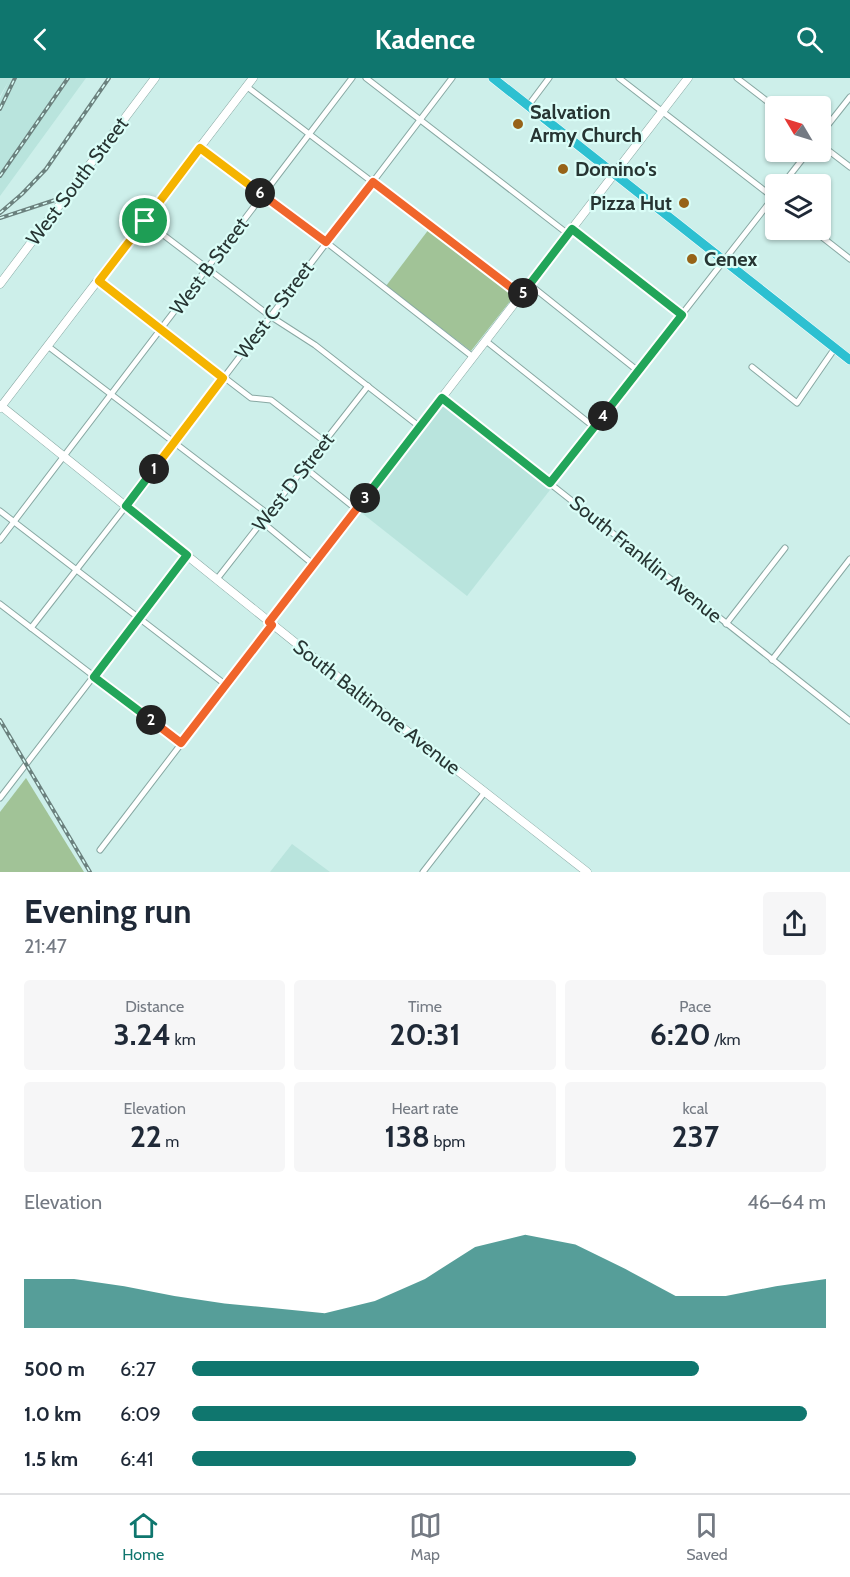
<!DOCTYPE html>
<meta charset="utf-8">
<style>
:root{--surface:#fff;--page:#f6f6f7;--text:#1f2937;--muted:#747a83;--line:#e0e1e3;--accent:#0f766e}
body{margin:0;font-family:Cabin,sans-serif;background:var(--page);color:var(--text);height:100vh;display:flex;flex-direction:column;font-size:22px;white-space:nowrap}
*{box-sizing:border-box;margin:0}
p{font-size:20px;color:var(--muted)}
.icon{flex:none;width:33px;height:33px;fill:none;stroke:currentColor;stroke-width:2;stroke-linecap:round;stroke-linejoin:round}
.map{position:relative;height:794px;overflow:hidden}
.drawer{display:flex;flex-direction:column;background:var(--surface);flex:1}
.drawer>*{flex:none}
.needle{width:39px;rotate:308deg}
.controls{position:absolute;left:765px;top:18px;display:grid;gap:12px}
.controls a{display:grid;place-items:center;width:66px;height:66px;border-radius:6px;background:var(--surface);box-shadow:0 2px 4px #0004;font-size:30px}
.pin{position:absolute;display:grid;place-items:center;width:51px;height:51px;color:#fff;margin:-26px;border:3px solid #fff;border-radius:50%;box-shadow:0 2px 6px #0007}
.km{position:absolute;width:30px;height:30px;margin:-15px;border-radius:50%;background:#222;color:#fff;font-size:16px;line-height:30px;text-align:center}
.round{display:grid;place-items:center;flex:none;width:63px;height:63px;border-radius:6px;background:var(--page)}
.overview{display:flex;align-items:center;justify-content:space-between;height:102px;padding:0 24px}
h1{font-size:33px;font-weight:700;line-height:45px}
.metrics{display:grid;grid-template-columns:repeat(3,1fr);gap:9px;height:102px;padding:6px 24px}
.metrics div{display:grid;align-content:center;border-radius:6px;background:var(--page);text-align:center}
.metrics b{font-size:30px;font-weight:700}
.metrics small{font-size:16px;font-weight:400}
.metrics p{font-size:16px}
.chart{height:168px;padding:12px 24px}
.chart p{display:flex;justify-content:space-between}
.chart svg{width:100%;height:108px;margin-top:6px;fill:var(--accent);opacity:.7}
ul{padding:0 24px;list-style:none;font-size:20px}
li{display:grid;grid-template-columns:96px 72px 1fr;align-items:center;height:45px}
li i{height:15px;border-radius:8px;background:var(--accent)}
header{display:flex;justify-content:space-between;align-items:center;height:78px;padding:0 24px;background:var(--accent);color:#fff;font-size:27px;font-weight:700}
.dock{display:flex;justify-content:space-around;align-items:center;height:84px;border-top:2px solid var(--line);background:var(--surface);font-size:16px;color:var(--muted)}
.dock a{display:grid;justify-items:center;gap:3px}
.dock .current{color:var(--accent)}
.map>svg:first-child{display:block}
</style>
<header><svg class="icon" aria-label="back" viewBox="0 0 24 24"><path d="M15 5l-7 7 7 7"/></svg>Kadence<svg class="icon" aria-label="search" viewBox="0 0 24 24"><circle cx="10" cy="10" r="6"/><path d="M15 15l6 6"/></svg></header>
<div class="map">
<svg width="850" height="794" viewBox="0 0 850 794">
<rect width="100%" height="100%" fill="#cdefea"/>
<g fill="#b9e4dd">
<polygon points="0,0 86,0 0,118 0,21 8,4 0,18"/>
<polygon points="441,326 550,412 467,518 358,432"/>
<polygon points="292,766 330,794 270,794"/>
</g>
<g fill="#a1c397">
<polygon points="429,151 515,217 471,273 386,208"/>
<polygon points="26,700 84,794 0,794 0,734"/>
</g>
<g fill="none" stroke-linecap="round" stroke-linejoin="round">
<defs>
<g id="street">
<polyline points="366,0 568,156"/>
<polyline points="619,0 774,120"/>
<polyline points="737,0 776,30"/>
<polyline points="246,8 521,217"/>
<polyline points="528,28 549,0"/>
<polyline points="820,57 850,19"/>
<polyline points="820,66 850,89"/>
<polyline points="200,70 326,164 473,279"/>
<polyline points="783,106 808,74"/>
<polyline points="145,143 270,238 315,267 420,349"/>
<polyline points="572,151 682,237"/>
<polyline points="813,152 850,181"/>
<polyline points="99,203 251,320 271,322 324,363"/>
<polyline points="529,206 638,293"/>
<polyline points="486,263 594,349"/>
<polyline points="49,269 268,436"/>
<polyline points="752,289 797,325 835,270"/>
<polyline points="442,320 850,643"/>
<polyline points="304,389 356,431"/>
<polyline points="550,405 776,116"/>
<polyline points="0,433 226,607"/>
<polyline points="262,444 314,487"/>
<polyline points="0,462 352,0"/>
<polyline points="217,501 368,308"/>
<polyline points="0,526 181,665"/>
<polyline points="726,546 785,470"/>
<polyline points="31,550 126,428 452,0"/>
<polyline points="772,582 850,481"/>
<polyline points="0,720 187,477"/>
<polyline points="100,772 272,547"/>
<polyline points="423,794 485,714"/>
</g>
<g id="secondary">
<polyline points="0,206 155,0"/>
<polyline points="0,327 338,599 587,794"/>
<polyline points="0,330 253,0"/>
<polyline points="269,544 688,0"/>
</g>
<polyline id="highway" points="493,0 850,282"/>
</defs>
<use href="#street" stroke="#88a8a3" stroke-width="7"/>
<use href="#secondary" stroke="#88a8a3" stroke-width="9"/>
<use href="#highway" stroke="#fff" stroke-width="10"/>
<use href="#street" stroke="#fff" stroke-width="5"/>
<use href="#secondary" stroke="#fff" stroke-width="8"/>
<use href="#highway" stroke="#2dc0d1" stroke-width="9"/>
<defs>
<g id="rail">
<polyline points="0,31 15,0"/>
<polyline points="0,98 68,0"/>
<polyline points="0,135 22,116 46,91 109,0"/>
<polyline points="0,140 58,121"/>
<polyline points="0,642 90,794"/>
</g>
</defs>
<use href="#rail" stroke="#6b817e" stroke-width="4"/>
<use href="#rail" stroke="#dafdf7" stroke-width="1.5" stroke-dasharray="4.5" stroke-linecap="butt"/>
</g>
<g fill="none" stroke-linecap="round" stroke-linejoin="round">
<defs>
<polyline id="split-1" points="145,143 99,203 223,300 154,391"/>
<polyline id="split-2" points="151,642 94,599 187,477 126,428 154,391"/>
<polyline id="split-3" points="151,642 181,665 272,547 269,544 365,420"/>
<polyline id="split-4" points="365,420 442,320 550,405 603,338"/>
<polyline id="split-5" points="523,215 572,151 682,237 603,338"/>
<polyline id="split-6" points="260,115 326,164 373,104 521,217 523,215"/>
<polyline id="split-7" points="145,143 200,70 260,115"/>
</defs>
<use href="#split-1" stroke="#fff" stroke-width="12"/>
<use href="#split-2" stroke="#fff" stroke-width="12"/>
<use href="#split-3" stroke="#fff" stroke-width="12"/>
<use href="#split-4" stroke="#fff" stroke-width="12"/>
<use href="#split-5" stroke="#fff" stroke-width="12"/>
<use href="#split-6" stroke="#fff" stroke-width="12"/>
<use href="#split-7" stroke="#fff" stroke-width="12"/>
<use href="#split-1" stroke="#f5b400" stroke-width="8"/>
<use href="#split-2" stroke="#22a559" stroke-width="8"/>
<use href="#split-3" stroke="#f0652b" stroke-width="8"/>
<use href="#split-4" stroke="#22a559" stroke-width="8"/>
<use href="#split-5" stroke="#22a559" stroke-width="8"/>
<use href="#split-6" stroke="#f0652b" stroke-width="8"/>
<use href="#split-7" stroke="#f5b400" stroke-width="8"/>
</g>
<g fill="#976318" stroke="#dafdf7" stroke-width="2">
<circle cx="518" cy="46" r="6"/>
<circle cx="563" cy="91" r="6"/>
<circle cx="684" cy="125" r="6"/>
<circle cx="692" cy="181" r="6"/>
</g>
<g text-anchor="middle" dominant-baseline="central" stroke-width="4.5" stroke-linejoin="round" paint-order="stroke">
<g font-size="20" font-weight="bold" fill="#273533" stroke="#dafdf7" text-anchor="start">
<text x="530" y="34">Salvation<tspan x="530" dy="23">Army Church</tspan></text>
<text x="575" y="91">Domino's</text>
<text x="672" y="125" text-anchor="end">Pizza Hut</text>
<text x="704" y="181">Cenex</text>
</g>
<g font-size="20" fill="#273533" stroke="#dafdf7">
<text transform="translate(77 103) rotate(-53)">West South Street</text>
<text transform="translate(209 188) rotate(-53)">West B Street</text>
<text transform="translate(274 232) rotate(-53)">West C Street</text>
<text transform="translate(293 404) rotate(-52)">West D Street</text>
<text transform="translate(646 481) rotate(39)">South Franklin Avenue</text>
<text transform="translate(377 629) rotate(38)">South Baltimore Avenue</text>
</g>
</g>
</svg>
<div class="controls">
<a><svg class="needle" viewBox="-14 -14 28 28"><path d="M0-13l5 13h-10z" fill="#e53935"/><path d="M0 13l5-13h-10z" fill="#747a83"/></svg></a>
<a><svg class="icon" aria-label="layers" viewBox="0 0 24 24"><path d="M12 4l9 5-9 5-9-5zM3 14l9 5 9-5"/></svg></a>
</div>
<div class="pin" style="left:145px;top:143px;background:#1e9e55"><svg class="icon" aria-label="arrive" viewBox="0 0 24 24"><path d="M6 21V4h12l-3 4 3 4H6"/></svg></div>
<b class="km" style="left:154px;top:391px">1</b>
<b class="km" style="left:151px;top:642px">2</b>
<b class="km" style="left:365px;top:420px">3</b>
<b class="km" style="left:603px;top:338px">4</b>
<b class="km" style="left:523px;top:215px">5</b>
<b class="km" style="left:260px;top:115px">6</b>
</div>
<section class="drawer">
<div class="overview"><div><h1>Evening run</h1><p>21:47</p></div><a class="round"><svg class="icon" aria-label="share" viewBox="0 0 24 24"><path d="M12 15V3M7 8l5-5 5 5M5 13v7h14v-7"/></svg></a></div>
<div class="metrics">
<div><p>Distance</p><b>3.24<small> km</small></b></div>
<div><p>Time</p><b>20:31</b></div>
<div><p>Pace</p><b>6:20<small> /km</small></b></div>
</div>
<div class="metrics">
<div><p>Elevation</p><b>22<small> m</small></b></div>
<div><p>Heart rate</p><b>138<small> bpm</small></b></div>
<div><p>kcal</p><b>237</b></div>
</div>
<div class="chart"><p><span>Elevation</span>46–64 m</p>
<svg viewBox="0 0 160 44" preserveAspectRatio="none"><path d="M0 44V24L10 24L20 27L30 31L40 34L50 36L60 38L70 33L80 24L90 11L100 6L110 10L120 20L130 31L140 31L150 27L160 24V44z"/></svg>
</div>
<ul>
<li><b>500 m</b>6:27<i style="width:80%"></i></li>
<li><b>1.0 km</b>6:09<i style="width:97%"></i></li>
<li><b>1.5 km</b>6:41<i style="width:70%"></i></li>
</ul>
</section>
<nav class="dock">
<a class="current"><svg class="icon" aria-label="home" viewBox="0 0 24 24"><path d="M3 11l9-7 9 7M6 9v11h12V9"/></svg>Home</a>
<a><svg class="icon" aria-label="map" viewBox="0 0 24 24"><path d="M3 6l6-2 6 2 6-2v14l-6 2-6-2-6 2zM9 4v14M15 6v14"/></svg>Map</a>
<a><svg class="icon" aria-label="saved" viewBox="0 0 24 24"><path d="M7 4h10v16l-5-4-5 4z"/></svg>Saved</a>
</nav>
